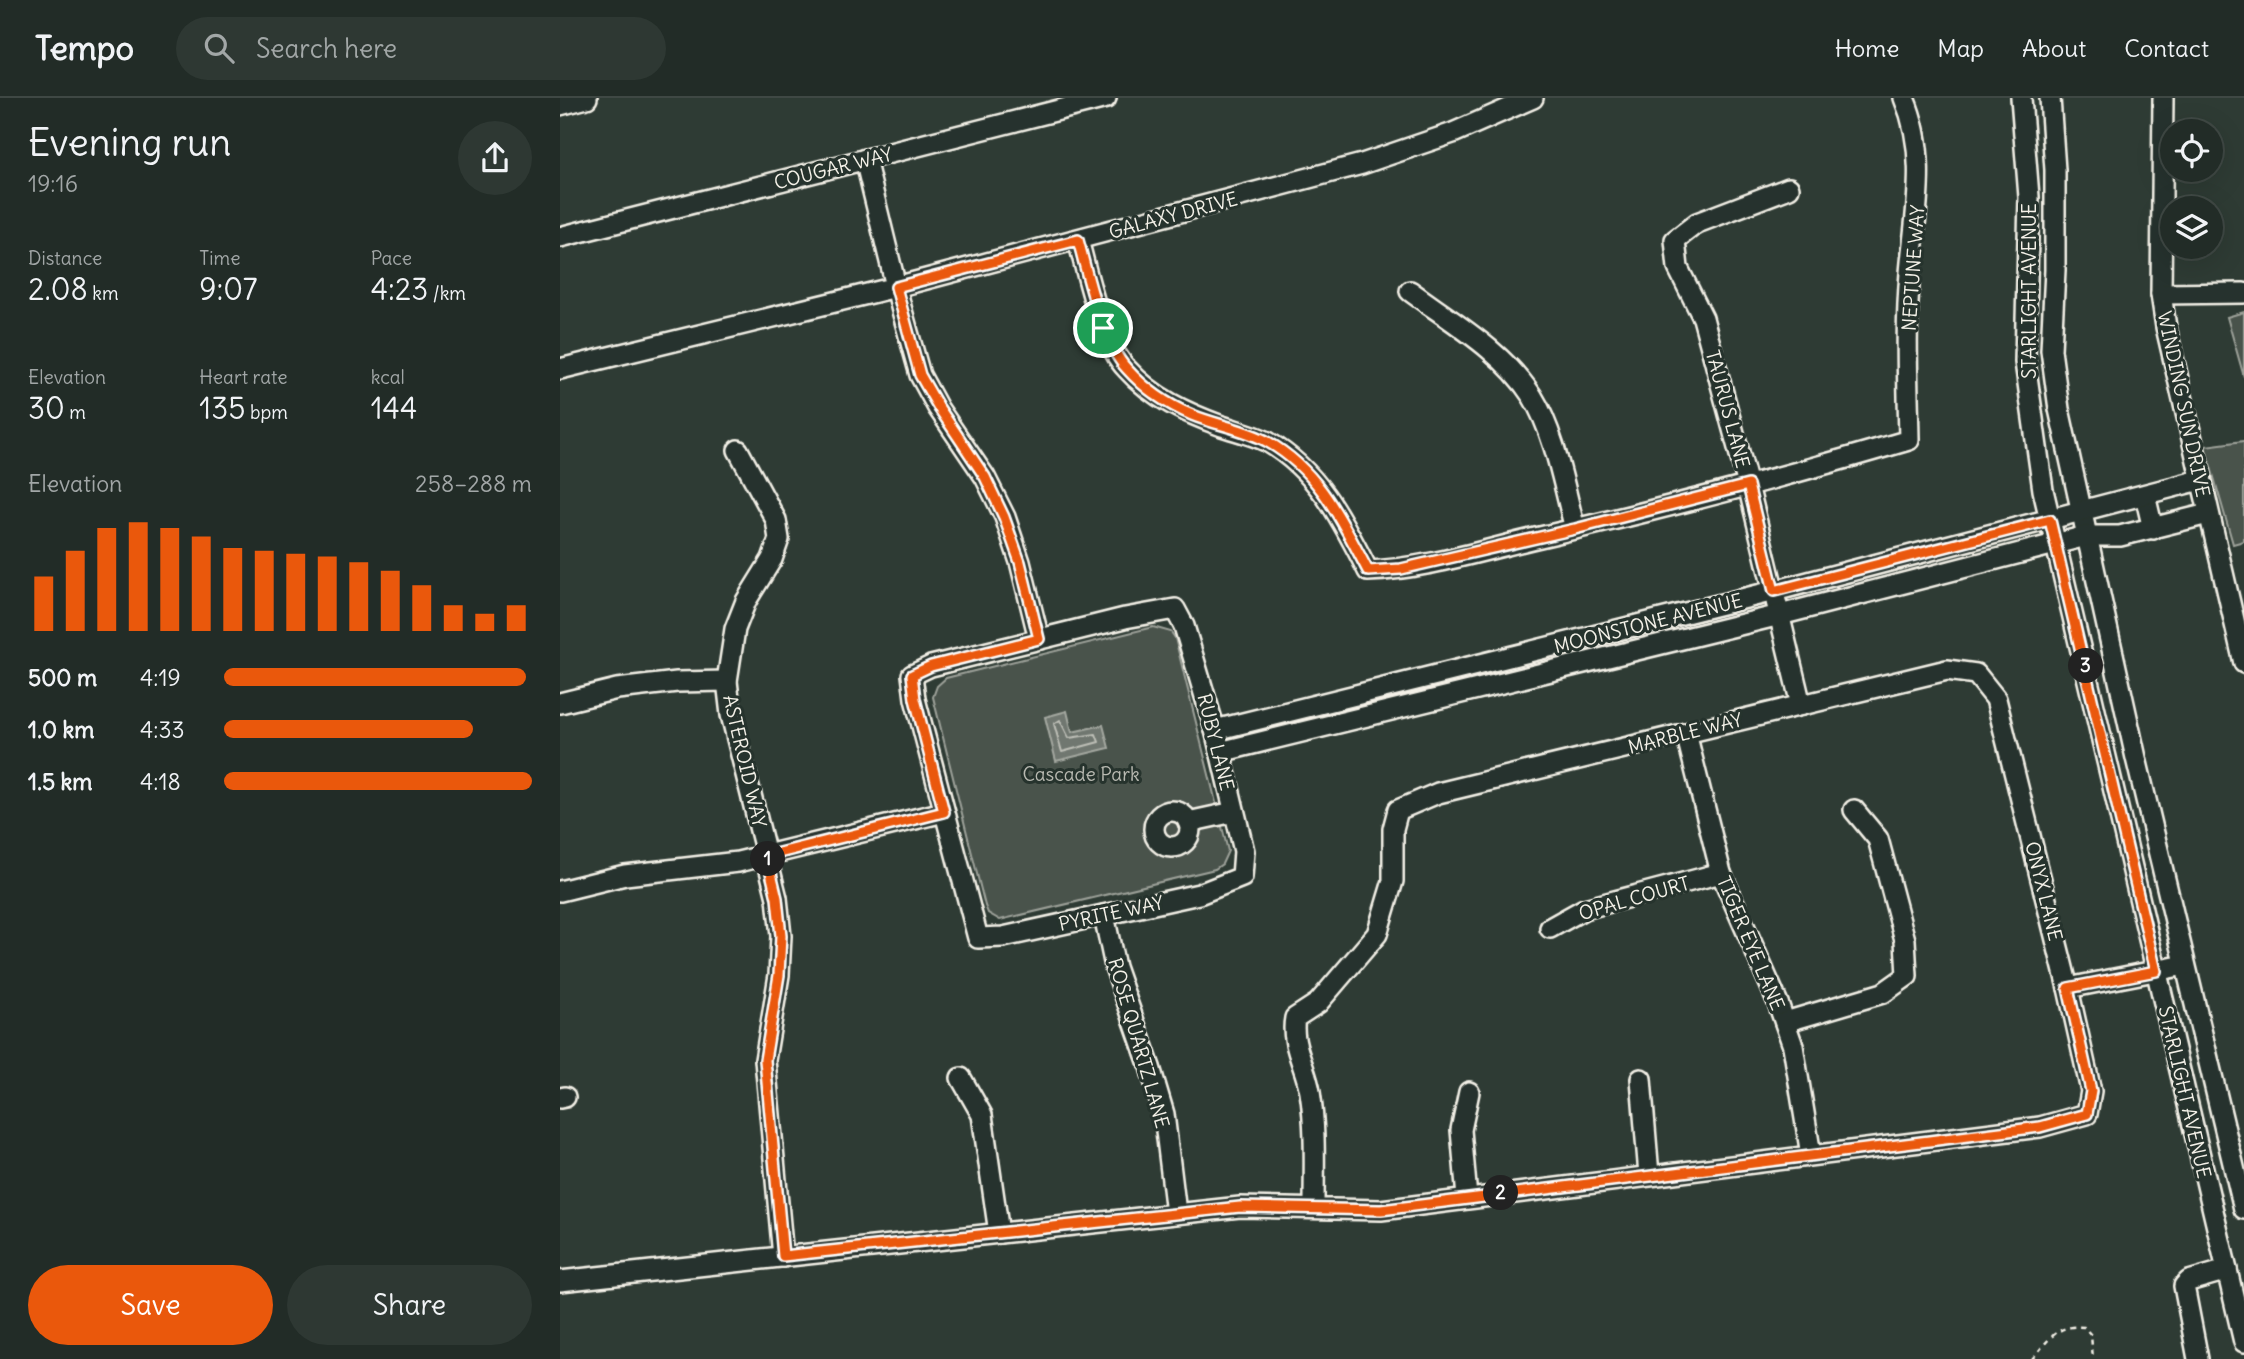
<!DOCTYPE html>
<meta charset="utf-8">
<style>
:root{--surface:#222c27;--page:#2e3833;--text:#f1f3f6;--muted:#a2a7a7;--line:#3f4844;--accent:#ea580c}
body{margin:0;font-family:Delius,sans-serif;background:var(--page);color:var(--text);height:100vh;display:flex;flex-direction:column;font-size:26px;white-space:nowrap}
*{box-sizing:border-box;margin:0}
p{font-size:23px;color:var(--muted)}
.icon{flex:none;width:38px;height:38px;fill:none;stroke:currentColor;stroke-width:2;stroke-linecap:round;stroke-linejoin:round}
.map{position:relative;flex:1;overflow:hidden}
.sheet{display:flex;flex-direction:column;background:var(--surface);width:560px}
.sheet>*{flex:none}
.tools{position:absolute;left:1600px;top:21px;display:grid;gap:14px}
.tools a{display:grid;place-items:center;width:63px;height:63px;border-radius:50%;background:var(--surface);box-shadow:0 7px 28px #0002,0 0 0 2px var(--line);font-size:35px}
.pin{position:absolute;display:grid;place-items:center;width:60px;height:60px;color:#fff;margin:-30px;border:4px solid #fff;border-radius:50%;box-shadow:0 2px 7px #0007}
.km{position:absolute;width:35px;height:35px;margin:-18px;border-radius:50%;background:#222;color:#fff;font-size:19px;line-height:35px;text-align:center}
.round{display:grid;place-items:center;flex:none;width:74px;height:74px;border-radius:37px;background:var(--page)}
.overview{display:flex;align-items:center;justify-content:space-between;height:119px;padding:0 28px}
h1{font-size:38px;font-weight:600;line-height:52px}
.stats{display:grid;grid-template-columns:repeat(3,1fr);gap:10px;height:119px;padding:7px 28px}
.stats div{display:grid;align-content:center}
.stats b{font-size:30px;font-weight:600}
.stats small{font-size:19px;font-weight:400}
.stats p{font-size:19px}
.chart{height:196px;padding:14px 28px}
.chart p{display:flex;justify-content:space-between}
.chart svg{width:100%;height:126px;margin-top:7px;stroke:var(--accent);stroke-width:6}
.primary-button{display:flex;gap:14px;margin-top:auto;padding:14px 28px}
.primary-button a{flex:1;height:80px;border-radius:42px;background:var(--accent);color:#fff;font-size:28px;font-weight:600;line-height:80px;text-align:center}
.primary-button a+a{background:var(--page);color:var(--text)}
ul{padding:0 28px;list-style:none;font-size:23px}
li{display:grid;grid-template-columns:112px 84px 1fr;align-items:center;height:52px}
li i{height:18px;border-radius:9px;background:var(--accent)}
header{display:flex;align-items:center;gap:42px;box-sizing:border-box;height:98px;padding:0 35px;background:var(--surface);border-bottom:2px solid var(--line)}
header strong{font-size:33px}
nav{display:flex;gap:38px;margin-inline-start:auto;font-size:24px}
.search{width:490px;height:63px;background:var(--page);display:flex;align-items:center;gap:18px;box-sizing:border-box;padding:0 24px;border-radius:38px;color:var(--muted);font-size:26px}
main{display:flex;flex:1;min-height:0}
.map>svg:first-child{display:block}
</style>
<header>
<strong>Tempo</strong>
<div class="search"><svg class="icon" aria-label="search" viewBox="0 0 24 24"><circle cx="10" cy="10" r="6"/><path d="M15 15l6 6"/></svg>Search here</div>
<nav><a>Home</a><a>Map</a><a>About</a><a>Contact</a></nav>
</header>
<main>
<section class="sheet">
<div class="overview"><div><h1>Evening run</h1><p>19:16</p></div><a class="round"><svg class="icon" aria-label="share" viewBox="0 0 24 24"><path d="M12 15V3M7 8l5-5 5 5M5 13v7h14v-7"/></svg></a></div>
<div class="stats">
<div><p>Distance</p><b>2.08<small> km</small></b></div>
<div><p>Time</p><b>9:07</b></div>
<div><p>Pace</p><b>4:23<small> /km</small></b></div>
</div>
<div class="stats">
<div><p>Elevation</p><b>30<small> m</small></b></div>
<div><p>Heart rate</p><b>135<small> bpm</small></b></div>
<div><p>kcal</p><b>144</b></div>
</div>
<div class="chart"><p><span>Elevation</span>258–288 m</p>
<svg viewBox="0 0 160 44" preserveAspectRatio="none"><path d="M5 44V25M15 44V16M25 44V8M35 44V6M45 44V8M55 44V11M65 44V15M75 44V16M85 44V17M95 44V18M105 44V20M115 44V23M125 44V28M135 44V35M145 44V38M155 44V35"/></svg>
</div>
<ul>
<li><b>500 m</b>4:19<i style="width:98%"></i></li>
<li><b>1.0 km</b>4:33<i style="width:81%"></i></li>
<li><b>1.5 km</b>4:18<i style="width:100%"></i></li>
</ul>
<div class="primary-button"><a>Save</a><a>Share</a></div>
</section>
<div class="map">
<svg width="1684" height="1261" viewBox="0 0 1684 1261">
<rect width="100%" height="100%" fill="#2e3b34"/>
<filter id="ink" filterUnits="userSpaceOnUse"><feTurbulence type="fractalNoise" baseFrequency=".0143" numOctaves="2"/><feDisplacementMap in="SourceGraphic" scale="14" xChannelSelector="R" yChannelSelector="G"/><feConvolveMatrix kernelMatrix="1 2 1 2 8 2 1 2 1" color-interpolation-filters="sRGB"/></filter>
<g filter="url(#ink)">
<g fill="#48524c" stroke="#9ea29a" stroke-width="2">
<polygon points="1684,214 1684,279 1667,219"/>
<polygon points="1684,343 1684,443 1673,446 1645,348"/>
<polygon points="593,529 611,534 615,540 668,753 662,766 655,771 440,822 428,815 425,808 373,599 377,588 386,580"/>
</g>
<polygon fill="#6f7770" stroke="#a4a8a0" stroke-width="2" points="507,613 512,634 543,627 549,650 496,663 485,619"/>
<g fill="none" stroke-linecap="round" stroke-linejoin="round">
<polygon stroke="#bfc0b8" stroke-width="2" points="500,622 509,640 536,636 539,644 502,654 494,626"/>
<defs>
<g id="minor">
<polyline points="1461,0 1469,99 1465,264 1483,392 1684,1244"/>
<polyline points="1490,0 1495,72 1495,172 1491,252 1499,311 1576,660 1684,1111"/>
<polyline points="1603,0 1601,196 1606,229 1684,565"/>
<polyline points="0,7 27,0"/>
<polyline points="305,61 341,209 360,277 378,310 425,379 445,419 460,464 479,541"/>
<polyline points="1229,90 1137,125 1115,142 1118,170 1143,220 1188,387 1241,607"/>
<polyline points="0,139 546,0"/>
<path d="M518,142C528,178 541,244 567,271C593,300 626,315 662,328C677,333 694,337 708,344C759,374 782,422 808,473C866,471 923,452 980,439C1104,411 1227,378 1349,342C1348,287 1345,230 1350,175C1355,115 1369,58 1344,0"/>
<path d="M850,193C892,224 943,253 972,298C995,335 1004,389 1015,431"/>
<polyline points="1601,196 1684,195"/>
<polyline points="0,271 336,189 802,66 893,35 973,0"/>
<polyline points="178,352 216,422 219,441 212,461 186,503 175,531 167,583 171,617 217,800 221,838 219,877 205,962 223,1159"/>
<polyline points="1585,397 1593,431"/>
<polygon points="615,511 624,528 655,632 684,753 682,779 639,796 443,839 418,840 355,601 352,577 371,568 565,520"/>
<polyline points="0,605 57,591 117,584 167,583"/>
<polyline points="655,632 1214,493 1640,382"/>
<polyline points="1126,635 1161,775 1218,905 1233,948 1251,1057"/>
<polyline points="660,654 1220,517 1526,438 1560,438 1648,416"/>
<circle cx="612" cy="731" r="18"/>
<polyline points="628,724 674,714"/>
<polyline points="0,793 65,777 178,764 384,714"/>
<polyline points="544,817 555,869 590,969 604,1016 616,1115"/>
<polyline points="990,830 1024,811 1161,775"/>
<polyline points="1508,890 1625,867"/>
<polyline points="1225,924 1323,895 1347,878 1345,842 1318,741 1294,712"/>
<polyline points="401,980 422,1017 439,1135"/>
<polyline points="1081,981 1089,1077"/>
<polyline points="0,1000 5,999"/>
<polyline points="907,1100 901,1032 909,994"/>
<path d="M0,1183L680,1109L821,1112L1480,1029L1527,1016L1531,993L1508,890L1436,601L1416,576L1387,572L878,695L838,712L833,731V783L817,836L758,905L735,920C730,945 746,969 750,994C756,1032 754,1071 754,1109"/>
<polyline points="1638,1261 1624,1188 1629,1183 1667,1172"/>
</g>
</defs>
<use href="#minor" stroke="#f4f1e8" stroke-width="24"/>
<path stroke="#f4f1e8" stroke-width="2.5" stroke-dasharray="5 5" stroke-linecap="butt" d="M1472,1261C1489,1242 1496,1226 1524,1229L1531,1237L1533,1261"/>
<use href="#minor" stroke="#26332d" stroke-width="19"/>
</g>
</g>
<g fill="none" stroke-linecap="round" stroke-linejoin="round" filter="url(#ink)">
<defs>
<path id="route" d="M518,142C528,178 541,243 567,271C584,290 608,307 632,317C656,327 685,331 708,344C760,374 781,422 808,473L841,471L1015,431L1188,387L1214,493L1490,422L1596,873L1508,890L1531,993L1527,1016L1480,1029L821,1112L680,1109L223,1158L205,962L219,877L221,838L217,800L207,758L384,714L355,601L352,577L371,568L479,541L460,464L444,419L425,379L379,310L360,277L336,189Z"/>
</defs>
<use href="#route" stroke="#fff" stroke-width="14"/>
<use href="#route" stroke="#ea580c" stroke-width="9"/>
</g>
<g text-anchor="middle" dominant-baseline="central" stroke-width="6" stroke-linejoin="round" paint-order="stroke">
<g font-size="19" fill="#f4f1e8" stroke="#26332d">
<text transform="translate(273 70) rotate(-14)">COUGAR WAY</text>
<text transform="translate(613 117) rotate(-15)">GALAXY DRIVE</text>
<text transform="translate(1353 170) rotate(-86)">NEPTUNE WAY</text>
<text transform="translate(1469 193) rotate(-90)">STARLIGHT AVENUE</text>
<text transform="translate(1624 306) rotate(78)">WINDING SUN DRIVE</text>
<text transform="translate(1168 311) rotate(75)">TAURUS LANE</text>
<text transform="translate(1088 525) rotate(-14)">MOONSTONE AVENUE</text>
<text transform="translate(1125 635) rotate(-14)">MARBLE WAY</text>
<text transform="translate(656 644) rotate(76)">RUBY LANE</text>
<text transform="translate(185 663) rotate(77)">ASTEROID WAY</text>
<text transform="translate(1484 793) rotate(76)">ONYX LANE</text>
<text transform="translate(1074 800) rotate(-16)">OPAL COURT</text>
<text transform="translate(551 815) rotate(-12)">PYRITE WAY</text>
<text transform="translate(1191 845) rotate(67)">TIGER EYE LANE</text>
<text transform="translate(579 945) rotate(74)">ROSE QUARTZ LANE</text>
<text transform="translate(1625 994) rotate(77)">STARLIGHT AVENUE</text>
</g>
<g font-size="19" fill="#b8b9b1" stroke="#26332d">
<text x="521" y="676">Cascade Park</text>
</g>
</g>
</svg>
<div class="tools">
<a><svg class="icon" aria-label="locate" viewBox="0 0 24 24"><circle cx="12" cy="12" r="6"/><path d="M12 2v4M12 18v4M2 12h4M18 12h4"/></svg></a>
<a><svg class="icon" aria-label="layers" viewBox="0 0 24 24"><path d="M12 4l9 5-9 5-9-5zM3 14l9 5 9-5"/></svg></a>
</div>
<div class="pin" style="left:543px;top:230px;background:#1e9e55"><svg class="icon" aria-label="arrive" viewBox="0 0 24 24"><path d="M6 21V4h12l-3 4 3 4H6"/></svg></div>
<b class="km" style="left:208px;top:761px">1</b>
<b class="km" style="left:941px;top:1095px">2</b>
<b class="km" style="left:1526px;top:568px">3</b>
</div>
</main>
